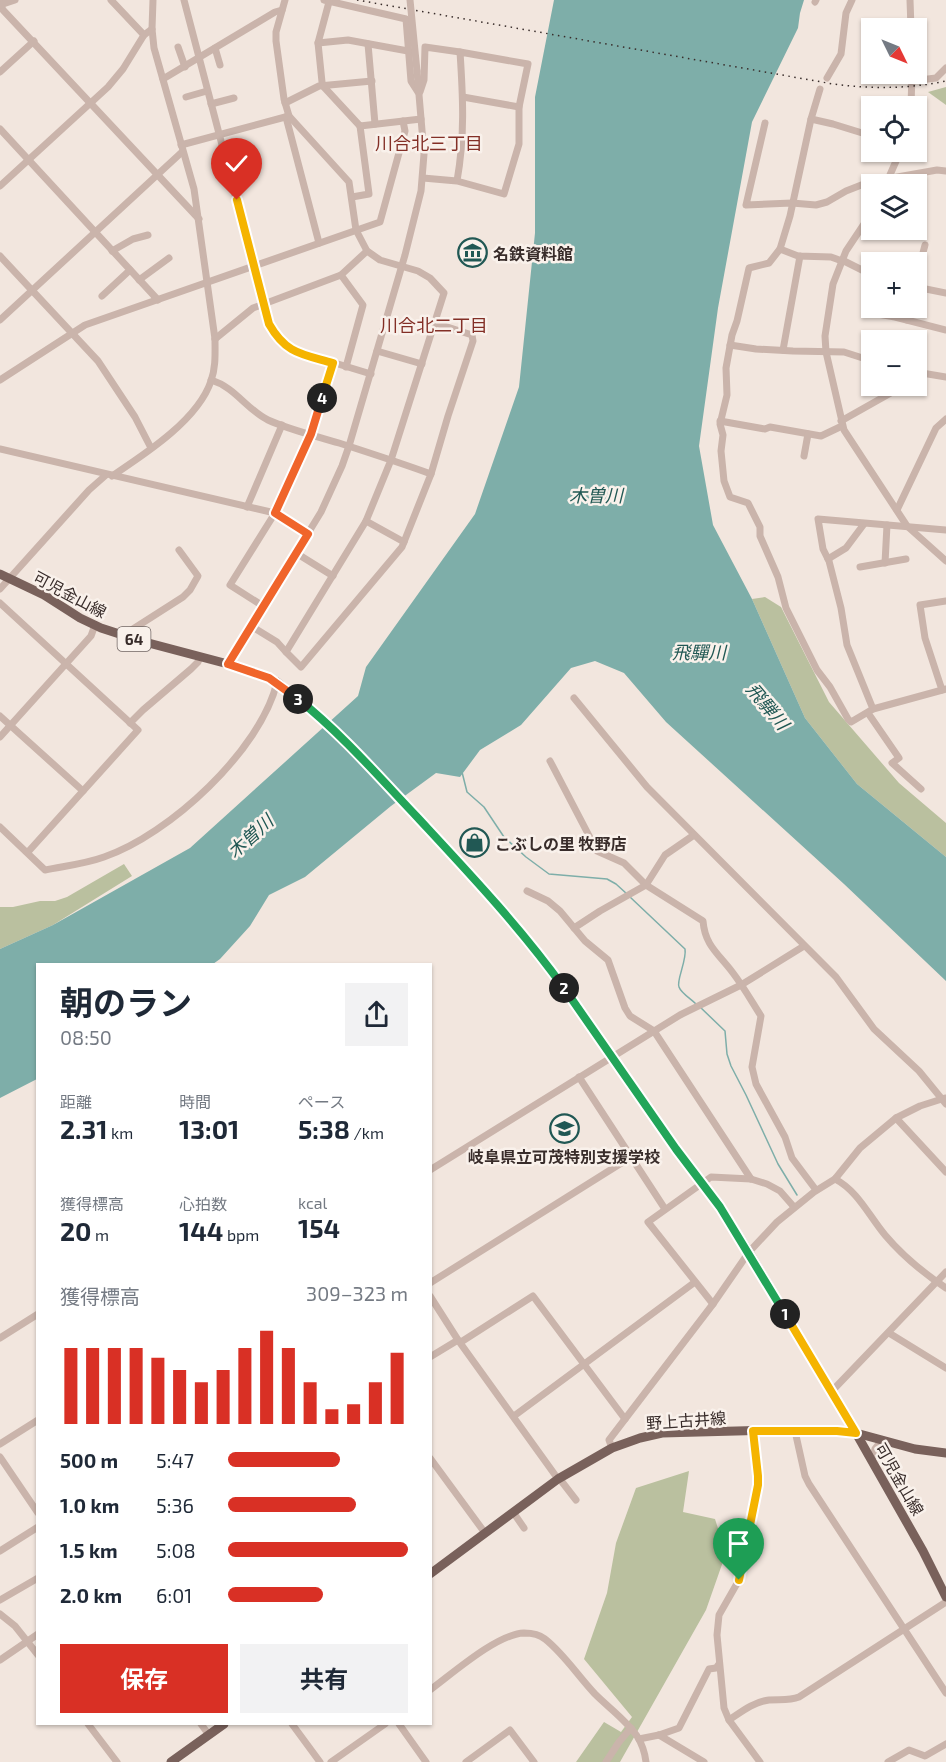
<!DOCTYPE html>
<html lang="ja">
<meta charset="utf-8">
<style>
:root{--surface:#fff;--page:#f2f2f3;--text:#1f2937;--muted:#747a83;--accent:#d93025}
body{margin:0;font-family:"Exo 2","Noto Sans JP",sans-serif;background:var(--page);color:var(--text);height:100vh;display:flex;flex-direction:column;font-size:22px;white-space:nowrap}
*{box-sizing:border-box;margin:0}
p{font-size:20px;color:var(--muted)}
.icon{flex:none;width:33px;height:33px;fill:none;stroke:currentColor;stroke-width:2;stroke-linecap:round;stroke-linejoin:round}
.map{position:relative;flex:1;overflow:hidden}
.drawer{position:absolute;left:36px;top:963px;width:396px;height:762px;display:flex;flex-direction:column;background:var(--surface);border-radius:0px;box-shadow:0 2px 4px #0004}
.drawer>*{flex:none}
.needle{width:39px;rotate:133deg}
.buttons{position:absolute;left:861px;top:18px;display:grid;gap:12px}
.buttons a{display:grid;place-items:center;width:66px;height:66px;border-radius:0px;background:var(--surface);box-shadow:0 2px 4px #0004;font-size:30px}
.pin{position:absolute;display:grid;place-items:center;width:51px;height:51px;color:#fff;margin:-62px -26px;border-radius:50% 50% 50% 0;rotate:-45deg;box-shadow:0 0 6px #0007}
.pin .icon{rotate:45deg}
.km{position:absolute;width:30px;height:30px;margin:-15px;border-radius:50%;background:#222;color:#fff;font-size:16px;line-height:30px;text-align:center}
.round{display:grid;place-items:center;flex:none;width:63px;height:63px;border-radius:0px;background:var(--page)}
.summary{display:flex;align-items:center;justify-content:space-between;height:102px;padding:0 24px}
h1{font-size:33px;font-weight:700;line-height:45px}
.stats{display:grid;grid-template-columns:repeat(3,1fr);gap:9px;height:102px;padding:6px 24px}
.stats div{display:grid;align-content:center}
.stats b{font-size:26px;font-weight:700}
.stats small{font-size:16px;font-weight:400}
.stats p{font-size:16px}
.chart{height:168px;padding:12px 24px}
.chart p{display:flex;justify-content:space-between}
.chart svg{width:100%;height:108px;margin-top:6px;stroke:var(--accent);stroke-width:6}
.primary-button{display:flex;gap:12px;margin-top:auto;padding:12px 24px}
.primary-button a{flex:1;height:69px;border-radius:0px;background:var(--accent);color:#fff;font-size:24px;font-weight:700;line-height:69px;text-align:center}
.primary-button a+a{background:var(--page);color:var(--text)}
ul{padding:0 24px;list-style:none;font-size:20px}
li{display:grid;grid-template-columns:96px 72px 1fr;align-items:center;height:45px}
li i{height:15px;border-radius:8px;background:var(--accent)}
.map>svg:first-child{display:block}
</style>
<div class="map">
<svg width="946" height="1762" viewBox="0 0 946 1762">
<rect width="100%" height="100%" fill="#f2e6de"/>
<g fill="#bac09f">
<polygon points="946,87 946,105 928,92"/>
<polygon points="765,597 781,607 829,702 899,783 946,823 946,857 857,784 805,718 752,599"/>
<polygon points="124,864 132,876 53,925 0,949 0,907 13,907 40,901 55,901 67,897"/>
<polygon points="689,1471 683,1512 715,1519 726,1553 706,1610 620,1762 576,1762 604,1722 621,1732 632,1717 584,1659 607,1593 616,1543 636,1488"/>
</g>
<polygon fill="#7eaea9" points="554,0 804,0 800,13 798,28 752,122 718,308 699,446 713,525 752,599 805,718 857,784 946,857 946,981 844,884 666,722 624,673 595,661 571,668 521,725 480,750 460,777 436,773 391,806 305,877 269,895 250,926 220,959 213,964 38,964 37,1079 0,1098 0,949 53,925 190,848 358,696 366,667 475,514 519,387 535,233 535,97"/>
<g fill="none" stroke-linecap="round" stroke-linejoin="round">
<g stroke="#7eaea9" stroke-width="1.5">
<polyline points="462,772 467,792 484,807 504,837 526,857 549,874 607,879 616,884 627,894"/>
<path d="M630,897L685,949C687,960 676,981 679,987C681,993 691,999 696,1004"/>
<polyline points="700,1007 725,1031 727,1054 731,1066 746,1095 778,1164 797,1195"/>
</g>
<g stroke="#cab4ab" stroke-width="7">
<polyline points="3,0 1,5 3,10 199,219"/>
<polyline points="111,0 144,35"/>
<path d="M184,0L269,324C276,335 281,343 292,350L371,374"/>
<polyline points="324,0 406,19 411,81 418,92"/>
<polyline points="910,0 911,28"/>
<polyline points="329,2 318,43 322,82 323,86 360,126 421,119"/>
<polyline points="815,2 816,0"/>
<polyline points="0,5 15,0"/>
<polyline points="318,43 348,40 408,51"/>
<polyline points="368,44 375,124"/>
<polyline points="178,47 185,67"/>
<polyline points="215,48 220,65"/>
<polyline points="0,72 34,41"/>
<polyline points="827,78 841,54 846,13 852,0"/>
<polyline points="163,79 275,12 282,10"/>
<polyline points="912,81 936,78 946,68"/>
<polyline points="820,89 811,119 790,216 780,249 798,256 831,257 842,261"/>
<polyline points="420,92 424,80 425,47 460,52"/>
<polyline points="186,97 207,91"/>
<polyline points="463,97 519,107"/>
<polyline points="285,103 319,86 372,81"/>
<polyline points="211,104 234,98"/>
<polyline points="911,106 912,74"/>
<polyline points="286,117 319,243"/>
<polyline points="811,119 833,124 872,136"/>
<polyline points="765,123 746,205 792,203 816,205 827,202 846,191 869,182 937,170 946,171"/>
<polyline points="0,129 158,300"/>
<polyline points="181,145 289,116"/>
<path d="M423,178L457,181L504,194L519,144V107L528,64L460,52C463,97 465,136 457,181"/>
<polyline points="886,184 900,152"/>
<polyline points="0,186 108,87 123,69 144,35 152,29"/>
<polyline points="352,197 369,194 360,126"/>
<polyline points="872,212 846,251 833,284 825,336 826,352 844,430 907,526 946,561"/>
<polyline points="780,249 769,263 749,268 737,321 732,335 726,368 727,395 720,424 723,435 721,451 724,481 730,497 748,503 760,527 760,536 778,577 786,608 817,670 830,687 848,719 851,722 873,709 946,689"/>
<polyline points="112,251 133,239 148,235"/>
<polyline points="0,256 98,361 135,417 151,448"/>
<polyline points="842,260 872,275"/>
<polyline points="341,275 363,305 346,367"/>
<polyline points="139,280 169,258"/>
<polyline points="916,280 925,245"/>
<polyline points="916,287 946,293"/>
<polyline points="102,296 130,270"/>
<polyline points="866,312 895,317 946,330"/>
<polyline points="0,320 182,152"/>
<polyline points="907,320 909,308"/>
<polyline points="215,339 253,308 341,275 367,251"/>
<polyline points="730,345 756,349 793,351 844,352 872,361"/>
<polyline points="783,350 800,256"/>
<polyline points="377,351 422,364"/>
<polyline points="916,372 946,377"/>
<polyline points="0,380 85,325 380,222 405,131 403,121"/>
<path d="M211,380C235,387 247,410 268,420C290,430 316,436 339,443C370,453 401,463 431,474L402,547L301,667L286,652L366,521L391,460L444,293L430,278L418,271L380,260L367,251L356,230L349,182L289,116L284,99L276,41V32L285,0"/>
<polyline points="720,421 765,429 770,427 821,436 842,426"/>
<polyline points="841,421 896,390 900,386"/>
<polyline points="0,449 275,513 308,534"/>
<polyline points="804,456 808,434"/>
<polyline points="431,474 448,416 473,341 472,335 435,323"/>
<path d="M112,476C145,454 198,420 211,381C216,367 215,353 215,339L194,189L154,48L152,29L153,0"/>
<polyline points="247,507 282,425"/>
<polyline points="897,510 936,428 946,419"/>
<polyline points="366,521 404,542"/>
<polyline points="296,553 333,576"/>
<polyline points="828,559 846,548 864,524"/>
<polyline points="885,563 887,525"/>
<polyline points="860,567 906,559"/>
<polyline points="0,589 89,490 106,475"/>
<polyline points="0,603 138,730 28,852"/>
<polyline points="263,606 230,585 275,513 311,434 333,363"/>
<polyline points="251,626 277,642 286,652"/>
<polyline points="122,636 183,597 190,590 198,576 179,550"/>
<polyline points="228,664 321,512 342,466 349,446 405,255 421,191 424,154 417,71"/>
<polyline points="942,690 925,638 920,605 946,601"/>
<polyline points="574,698 647,787 836,977 874,1029 919,1071 946,1104"/>
<polyline points="873,709 847,645 841,608 829,561 823,549 818,519 946,530"/>
<polyline points="868,713 899,758 892,763 921,789"/>
<polyline points="0,716 83,791"/>
<polyline points="130,723 143,710 191,669 198,662 200,657"/>
<polyline points="0,737 91,636 95,625"/>
<path d="M550,761L597,851L624,863L646,885L703,921C705,946 719,954 733,973C743,986 752,1002 761,1016L752,1067L756,1084L785,1137L792,1158L816,1190"/>
<path d="M0,827L45,870C64,866 85,864 104,857C169,835 261,750 277,682"/>
<polyline points="527,891 548,901 560,911 585,941 608,960 625,1008 630,1016 654,1031 751,1179"/>
<polyline points="574,928 600,911 646,885 665,855 694,835"/>
<polyline points="579,1077 665,1209"/>
<polyline points="896,1118 946,1172"/>
<polyline points="430,1170 680,1015 741,985 804,946"/>
<path d="M835,1179C858,1191 869,1216 885,1235C901,1254 925,1274 946,1288"/>
<polyline points="430,1283 631,1157"/>
<polyline points="430,1296 458,1340 558,1479"/>
<polyline points="713,1304 648,1222 711,1177 751,1179 767,1184 780,1191 794,1207"/>
<polyline points="889,1333 946,1368"/>
<polyline points="0,1338 38,1314"/>
<polyline points="461,1342 533,1296 625,1419"/>
<polyline points="430,1357 458,1340"/>
<polyline points="832,1391 946,1272"/>
<polyline points="514,1416 695,1282"/>
<polyline points="753,1431 758,1476 757,1496 751,1513 739,1580 719,1615 717,1635 724,1708 729,1720 760,1762"/>
<polyline points="795,1431 805,1476 809,1484 946,1693"/>
<polyline points="0,1444 38,1420"/>
<polyline points="612,1448 609,1440 713,1304 749,1252 777,1222 814,1192 835,1179 860,1148 896,1118 920,1106 945,1098"/>
<polyline points="0,1457 38,1513"/>
<polyline points="430,1458 485,1533"/>
<polyline points="872,1461 875,1449 882,1440"/>
<polyline points="559,1478 576,1500"/>
<polyline points="513,1512 524,1528"/>
<polyline points="0,1551 38,1527"/>
<polyline points="0,1600 38,1578"/>
<polyline points="0,1614 15,1626 38,1655"/>
<polyline points="0,1660 38,1634"/>
<path d="M430,1690C453,1673 497,1634 524,1633C531,1633 539,1634 545,1639C564,1654 578,1676 595,1694C609,1708 626,1720 637,1736C642,1744 645,1753 646,1762"/>
<path d="M729,1720C741,1712 753,1702 769,1700C779,1699 789,1701 799,1697L946,1602"/>
<polyline points="88,1724 117,1762"/>
<polyline points="201,1724 209,1735"/>
<polyline points="292,1724 320,1762"/>
<polyline points="399,1724 426,1762"/>
<polyline points="659,1735 704,1762"/>
<polyline points="639,1739 659,1735 679,1728 709,1669 716,1668 719,1664"/>
<polyline points="331,1762 385,1724"/>
<polyline points="466,1762 510,1730 534,1762"/>
<polyline points="606,1762 619,1742 631,1728"/>
<polyline points="888,1762 909,1750 925,1756 946,1744"/>
</g>
<g stroke="#79615b" stroke-width="9">
<polyline points="0,574 44,595 80,618 101,628 141,641 228,664 254,672 277,682 300,701 325,723 378,776 425,826 499,907 537,951 676,1148 720,1207 749,1252 856,1433 923,1551 946,1597"/>
<polyline points="430,1574 558,1479 612,1448 640,1438 662,1433 777,1430 837,1431 856,1433 915,1449 946,1453"/>
<polyline points="171,1762 224,1724"/>
</g>
<path stroke="#382c2a" stroke-width="1.5" stroke-dasharray="1.5 4.5" stroke-linecap="butt" d="M357,0L833,84C871,89 908,89 946,81"/>
<polyline stroke="#cab4ab" stroke-width="7" points="410,0 417,71"/>
</g>
<g fill="none" stroke-linecap="round" stroke-linejoin="round">
<defs>
<polyline id="split-1" points="739,1580 758,1485 758,1476 753,1431 837,1431 856,1433 785,1314"/>
<polyline id="split-2" points="564,988 676,1149 720,1207 785,1314"/>
<path id="split-3" d="M298,699C342,734 379,777 418,818C469,873 520,927 564,988"/>
<polyline id="split-4" points="298,699 269,678 228,664 308,534 275,513 311,434 322,398"/>
<path id="split-5" d="M237,200L269,324C286,354 302,354 333,363L322,398"/>
</defs>
<use href="#split-1" stroke="#fff" stroke-width="12"/>
<use href="#split-2" stroke="#fff" stroke-width="12"/>
<use href="#split-3" stroke="#fff" stroke-width="12"/>
<use href="#split-4" stroke="#fff" stroke-width="12"/>
<use href="#split-5" stroke="#fff" stroke-width="12"/>
<use href="#split-1" stroke="#f5b400" stroke-width="8"/>
<use href="#split-2" stroke="#22a559" stroke-width="8"/>
<use href="#split-3" stroke="#22a559" stroke-width="8"/>
<use href="#split-4" stroke="#f0652b" stroke-width="8"/>
<use href="#split-5" stroke="#f5b400" stroke-width="8"/>
</g>
<defs>
<symbol id="museum-ring" viewBox="-11 -11 22 22"><circle r="9.5" fill="#f9f1eb" stroke="#215854" stroke-width="1.5"/><path d="M0-6L6-3V-2H-6V-3ZM-5-1h2V3h-2ZM-1-1h2V3h-2ZM3-1h2V3H3ZM-6 4H6V6H-6Z" fill="#215854"/></symbol>
<symbol id="shop-ring" viewBox="-11 -11 22 22"><circle r="9.5" fill="#f9f1eb" stroke="#215854" stroke-width="1.5"/><path d="M-5-2.5h2.3a2.7 3.5 0 0 1 5.4 0H5L5.5 6h-11ZM-1.5-2.5h3a1.5 2.3 0 0 0-3 0Z" fill="#215854"/></symbol>
<symbol id="school-ring" viewBox="-11 -11 22 22"><circle r="9.5" fill="#f9f1eb" stroke="#215854" stroke-width="1.5"/><path d="M0-5L7-2L0 1L-7-2ZM-4 1L0 2.5L4 1V4Q0 6-4 4Z" fill="#215854"/></symbol>
</defs>
<g fill-rule="evenodd">
<use href="#museum-ring" x="456" y="236" width="33" height="33"/>
<use href="#shop-ring" x="458" y="826" width="33" height="33"/>
<use href="#school-ring" x="548" y="1112" width="33" height="33"/>
</g>
<g text-anchor="middle" dominant-baseline="central" stroke-width="5" stroke-linejoin="round" paint-order="stroke">
<rect fill="#f9f1eb" stroke="#726764" stroke-width="1.5" x="117.5" y="627" width="33" height="24" rx="4.5"/>
<g font-size="15" font-weight="bold" fill="#382c2a">
<text x="134" y="639">64</text>
</g>
<g font-size="16" font-weight="bold" fill="#382c2a" stroke="#f9f1eb" text-anchor="start">
<text x="493" y="253">名鉄資料館</text>
<text x="495" y="843">こぶしの里 牧野店</text>
<text x="564" y="1156" text-anchor="middle">岐阜県立可茂特別支援学校</text>
</g>
<g font-size="16" fill="#382c2a" stroke="#f9f1eb">
<text transform="translate(70 594) rotate(28)">可児金山線</text>
<text transform="translate(686 1420) rotate(-4)">野上古井線</text>
<text transform="translate(900 1479) rotate(60)">可児金山線</text>
</g>
<g font-size="18" fill="#832f26" stroke="#f9f1eb">
<text x="429" y="143">川合北三丁目</text>
<text x="434" y="325">川合北二丁目</text>
</g>
<g font-size="18" font-style="italic" fill="#215854" stroke="#f9f1eb">
<text x="596" y="495">木曽川</text>
<text x="699" y="652">飛驒川</text>
<text transform="translate(768 706) rotate(50)">飛騨川</text>
<text transform="translate(250 836) rotate(-42)">木曽川</text>
</g>
</g>
</svg>
<div class="buttons">
<a><svg class="needle" viewBox="-14 -14 28 28"><path d="M0-13l5 13h-10z" fill="#e53935"/><path d="M0 13l5-13h-10z" fill="#747a83"/></svg></a>
<a><svg class="icon" aria-label="locate" viewBox="0 0 24 24"><circle cx="12" cy="12" r="6"/><path d="M12 2v4M12 18v4M2 12h4M18 12h4"/></svg></a>
<a><svg class="icon" aria-label="layers" viewBox="0 0 24 24"><path d="M12 4l9 5-9 5-9-5zM3 14l9 5 9-5"/></svg></a>
<a>+</a>
<a>−</a>
</div>
<div class="pin" style="left:739px;top:1580px;background:#1e9e55"><svg class="icon" aria-label="arrive" viewBox="0 0 24 24"><path d="M6 21V4h12l-3 4 3 4H6"/></svg></div>
<div class="pin" style="left:237px;top:200px;background:#d93025"><svg class="icon" aria-label="check" viewBox="0 0 24 24"><path d="M5 12l5 5 9-10"/></svg></div>
<b class="km" style="left:785px;top:1314px">1</b>
<b class="km" style="left:564px;top:988px">2</b>
<b class="km" style="left:298px;top:699px">3</b>
<b class="km" style="left:322px;top:398px">4</b>
<section class="drawer">
<div class="summary"><div><h1>朝のラン</h1><p>08:50</p></div><a class="round"><svg class="icon" aria-label="share" viewBox="0 0 24 24"><path d="M12 15V3M7 8l5-5 5 5M5 13v7h14v-7"/></svg></a></div>
<div class="stats">
<div><p>距離</p><b>2.31<small> km</small></b></div>
<div><p>時間</p><b>13:01</b></div>
<div><p>ペース</p><b>5:38<small> /km</small></b></div>
</div>
<div class="stats">
<div><p>獲得標高</p><b>20<small> m</small></b></div>
<div><p>心拍数</p><b>144<small> bpm</small></b></div>
<div><p>kcal</p><b>154</b></div>
</div>
<div class="chart"><p><span>獲得標高</span>309–323 m</p>
<svg viewBox="0 0 160 44" preserveAspectRatio="none"><path d="M5 44V13M15 44V13M25 44V13M35 44V13M45 44V17M55 44V22M65 44V27M75 44V22M85 44V13M95 44V6M105 44V13M115 44V27M125 44V38M135 44V36M145 44V27M155 44V15"/></svg>
</div>
<ul>
<li><b>500 m</b>5:47<i style="width:62%"></i></li>
<li><b>1.0 km</b>5:36<i style="width:71%"></i></li>
<li><b>1.5 km</b>5:08<i style="width:100%"></i></li>
<li><b>2.0 km</b>6:01<i style="width:53%"></i></li>
</ul>
<div class="primary-button"><a>保存</a><a>共有</a></div>
</section>
</div>
